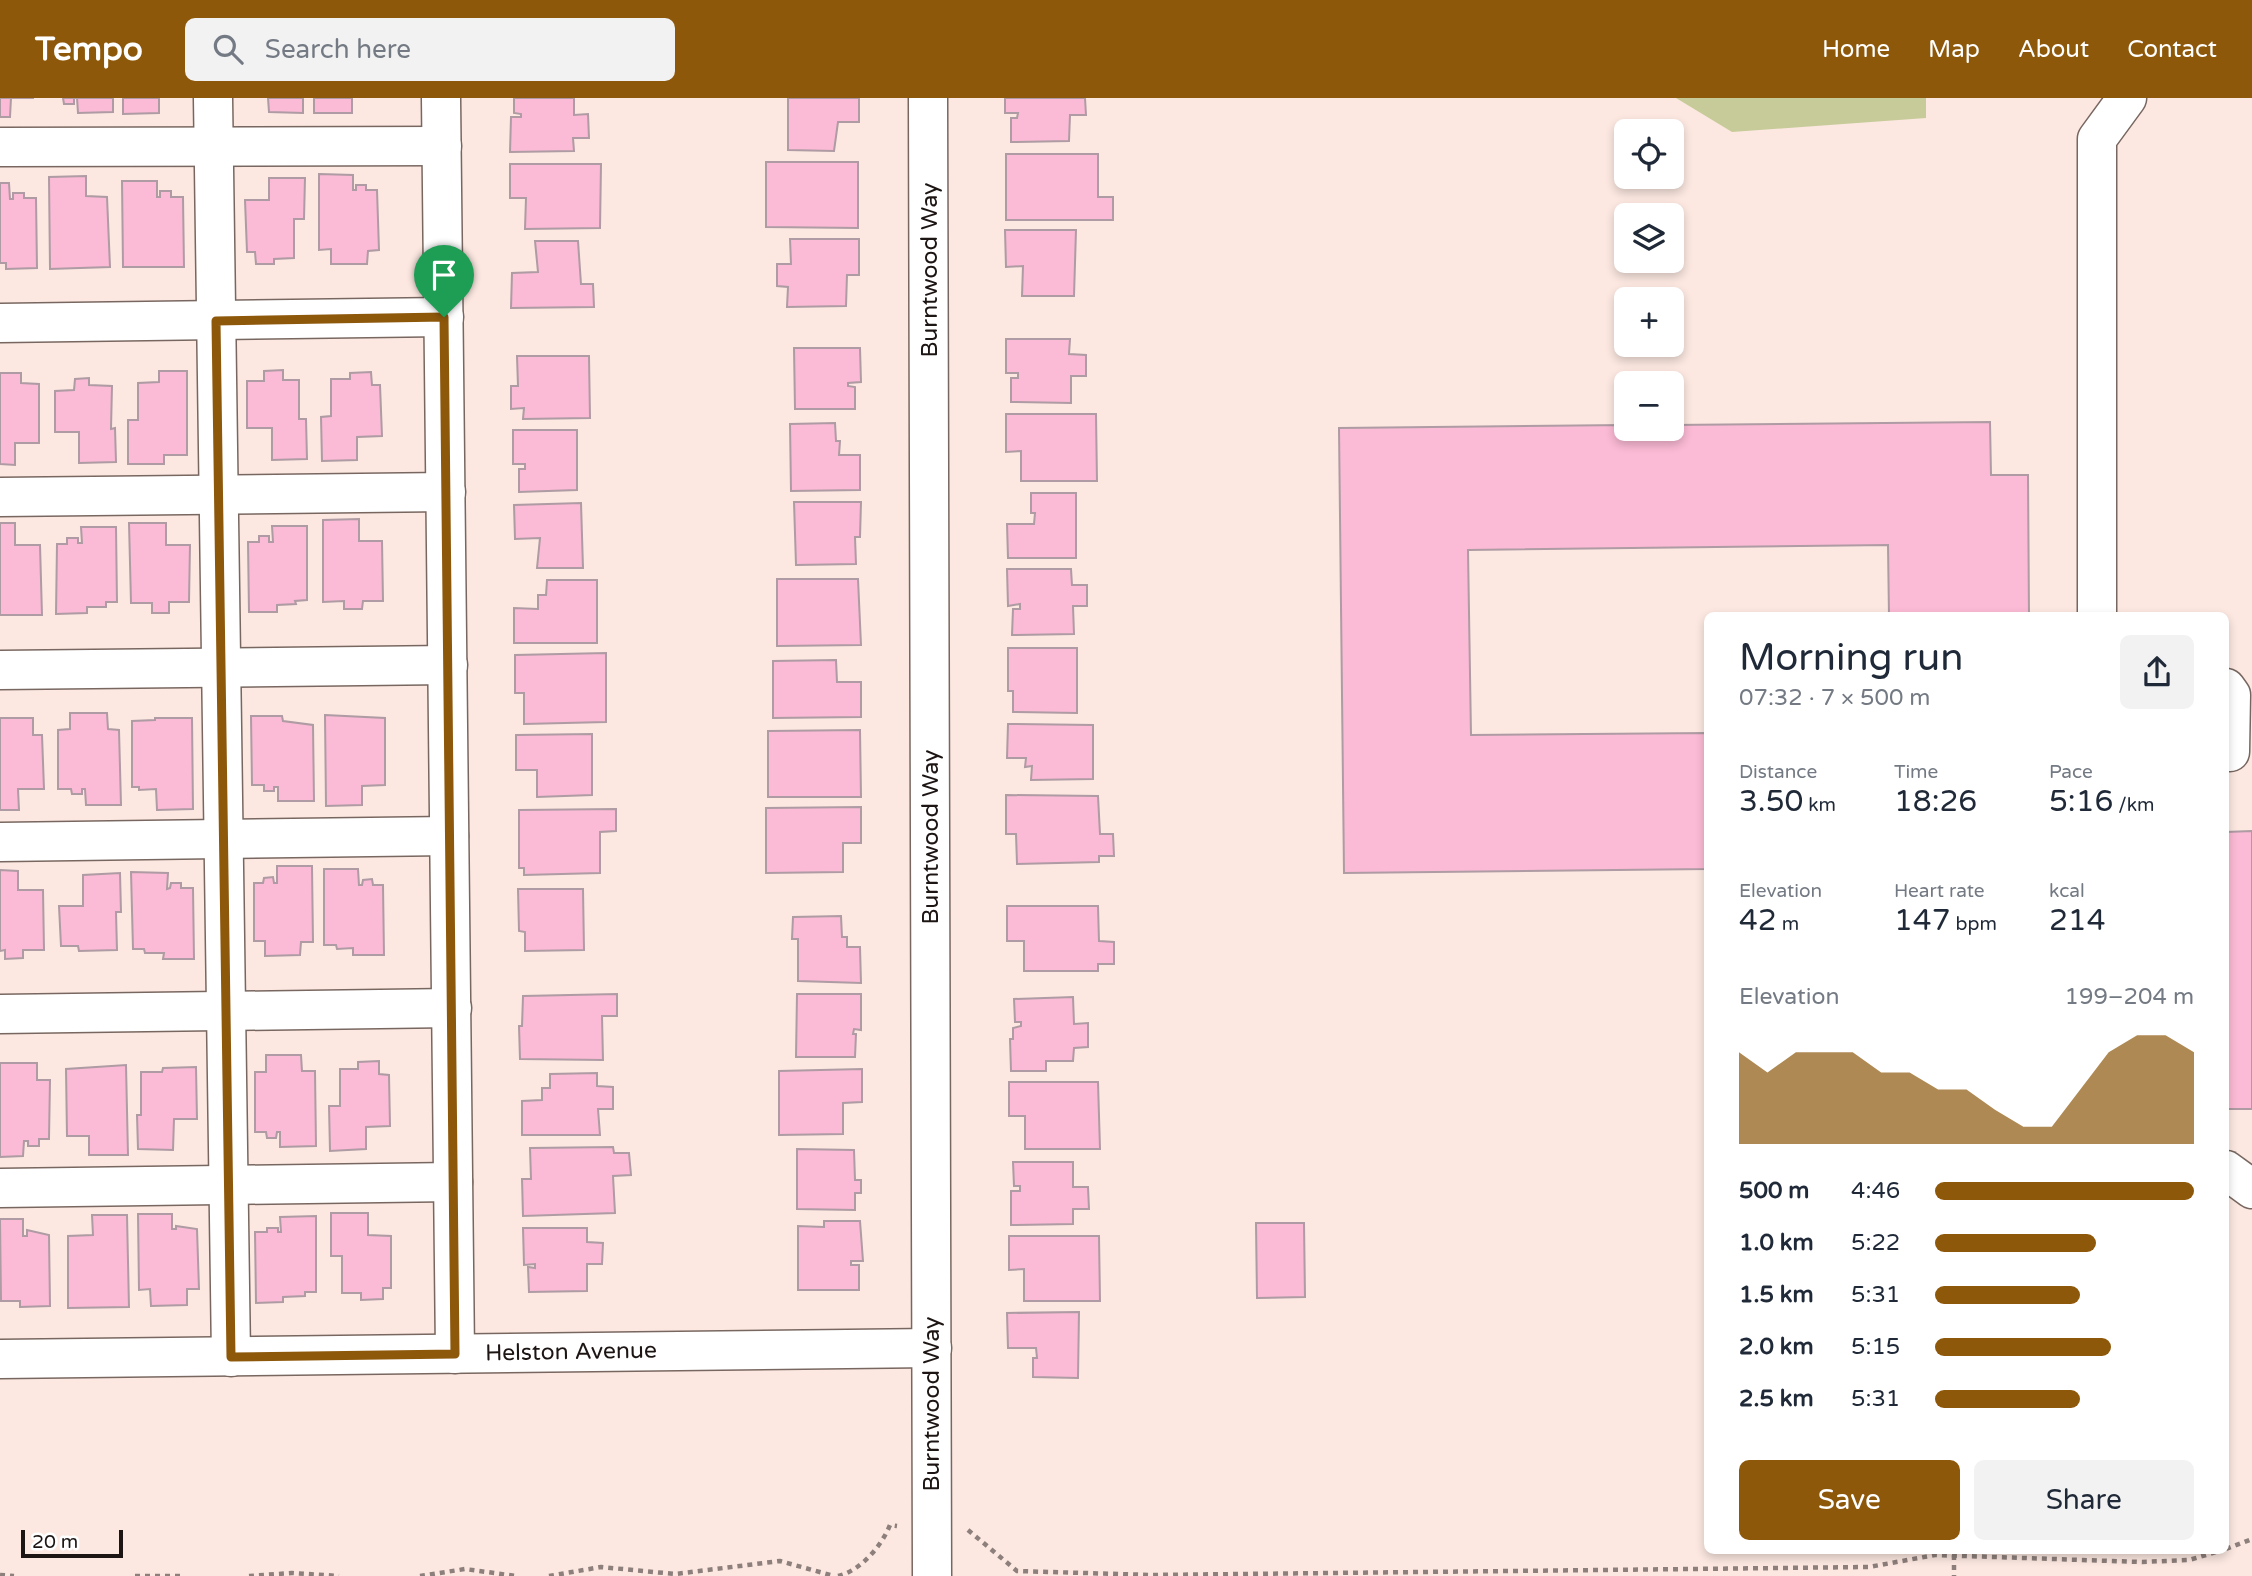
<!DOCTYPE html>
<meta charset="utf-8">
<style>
:root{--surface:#fff;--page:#f2f2f3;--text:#1f2937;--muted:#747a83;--accent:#8e580b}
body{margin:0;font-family:"Varela Round",sans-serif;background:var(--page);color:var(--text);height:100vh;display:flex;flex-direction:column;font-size:26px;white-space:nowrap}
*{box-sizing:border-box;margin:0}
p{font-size:23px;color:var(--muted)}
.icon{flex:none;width:38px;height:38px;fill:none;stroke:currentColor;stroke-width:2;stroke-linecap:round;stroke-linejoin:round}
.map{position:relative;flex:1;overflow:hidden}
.side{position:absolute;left:1704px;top:514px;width:525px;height:942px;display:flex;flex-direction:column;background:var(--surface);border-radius:10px;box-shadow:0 4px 10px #0003}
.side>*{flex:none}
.controls{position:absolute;left:1614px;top:21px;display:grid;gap:14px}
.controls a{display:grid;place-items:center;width:70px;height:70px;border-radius:10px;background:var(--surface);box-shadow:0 4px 10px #0003;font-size:35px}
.scale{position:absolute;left:21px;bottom:18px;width:102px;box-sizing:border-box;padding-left:7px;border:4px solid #1c1513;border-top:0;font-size:19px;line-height:24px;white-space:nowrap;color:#1c1513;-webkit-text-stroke:5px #fff;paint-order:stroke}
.pin{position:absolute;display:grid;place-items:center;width:60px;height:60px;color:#fff;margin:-72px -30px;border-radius:50% 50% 50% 0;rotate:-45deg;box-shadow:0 0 7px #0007}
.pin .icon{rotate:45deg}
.round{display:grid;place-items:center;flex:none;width:74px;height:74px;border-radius:10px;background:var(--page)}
.head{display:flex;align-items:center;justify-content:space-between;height:119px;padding:0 35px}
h1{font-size:38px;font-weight:600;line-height:52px}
.stats{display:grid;grid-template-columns:repeat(3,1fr);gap:10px;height:119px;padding:7px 35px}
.stats div{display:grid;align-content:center}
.stats b{font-size:30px;font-weight:600}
.stats small{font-size:19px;font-weight:400}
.stats p{font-size:19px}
.chart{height:196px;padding:14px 35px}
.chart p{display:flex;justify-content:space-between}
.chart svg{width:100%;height:126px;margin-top:7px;fill:var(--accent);opacity:.7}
.action{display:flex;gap:14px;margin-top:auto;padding:14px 35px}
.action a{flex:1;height:80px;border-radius:10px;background:var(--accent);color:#fff;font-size:28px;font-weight:600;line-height:80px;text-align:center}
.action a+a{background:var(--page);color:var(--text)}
ul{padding:0 35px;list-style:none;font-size:23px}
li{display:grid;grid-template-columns:112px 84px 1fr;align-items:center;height:52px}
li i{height:18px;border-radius:9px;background:var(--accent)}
header{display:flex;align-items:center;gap:42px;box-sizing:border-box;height:98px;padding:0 35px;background:var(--accent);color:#fff}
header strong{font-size:33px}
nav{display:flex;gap:38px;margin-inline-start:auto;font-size:24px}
.search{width:490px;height:63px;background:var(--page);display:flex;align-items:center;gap:18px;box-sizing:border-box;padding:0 24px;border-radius:10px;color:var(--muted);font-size:26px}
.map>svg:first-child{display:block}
</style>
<header>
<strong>Tempo</strong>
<div class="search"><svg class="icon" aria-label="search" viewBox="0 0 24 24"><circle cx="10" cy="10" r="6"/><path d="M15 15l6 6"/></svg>Search here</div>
<nav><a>Home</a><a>Map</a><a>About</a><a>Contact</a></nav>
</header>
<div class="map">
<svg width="2252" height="1478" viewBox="0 0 2252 1478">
<rect width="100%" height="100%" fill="#fce8e1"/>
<polygon fill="#c7cb99" points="1676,0 1926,0 1926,20 1732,34"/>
<g fill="#fbbad5" stroke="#ae9ba3" stroke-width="2">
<polygon points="0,0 34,0 11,0 10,19 0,19"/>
<polygon points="63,0 113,0 113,14 78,15 77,0 74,0 74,6 64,6"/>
<polygon points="123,0 159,0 159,15 123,16"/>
<polygon points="268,0 303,0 303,15 269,14"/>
<rect x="314" y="0" width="38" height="15"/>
<polygon points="514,0 574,0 574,17 588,16 589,40 573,40 574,53 510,54 511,19 521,19 521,16 514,15"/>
<polygon points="788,0 859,0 859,24 838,24 834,53 788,52"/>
<polygon points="1005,0 1085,0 1086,17 1070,17 1069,43 1011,44 1011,20 1017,20 1018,15 1005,15"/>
<polygon points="1006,56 1098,56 1098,99 1113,99 1113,122 1006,122"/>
<polygon points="766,64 858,64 858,130 766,129"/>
<polygon points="510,66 601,66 600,130 525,131 526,100 510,100"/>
<polygon points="319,76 353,77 353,92 356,92 356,87 366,87 366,92 377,92 379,152 368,153 367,166 331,166 331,151 319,152"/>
<polygon points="86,78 86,98 107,99 110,169 50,171 49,79"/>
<polygon points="269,80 305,80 304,121 294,121 294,160 274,161 274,166 256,166 255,154 247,154 245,102 269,102"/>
<polygon points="122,83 157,83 157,99 160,99 160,93 171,93 171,99 183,99 184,169 123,169"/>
<polygon points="0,85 9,85 10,101 13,101 13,95 24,95 24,100 36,100 37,170 6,171 6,165 0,165"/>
<polygon points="1005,132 1076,132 1074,198 1022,198 1023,168 1006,169"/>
<polygon points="790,141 859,141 859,177 847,177 846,208 787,209 788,189 777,188 777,166 791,166"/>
<polygon points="535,143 578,143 581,186 593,186 594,209 511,210 512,175 538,174"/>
<polygon points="1006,241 1070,241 1069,256 1086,257 1086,278 1071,278 1071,305 1011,304 1011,280 1018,280 1018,275 1006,275"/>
<polygon points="794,250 860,250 861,284 848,285 848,288 855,289 855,311 795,311"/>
<polygon points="517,258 589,258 590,320 523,321 524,310 511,311 511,288 518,288"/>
<polygon points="283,272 283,282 299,282 299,321 306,321 307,361 272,362 272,330 247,330 247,283 264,283 264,273"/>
<polygon points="159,273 187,273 187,357 164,357 164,366 128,366 128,322 138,322 138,285 159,284"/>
<polygon points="371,274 372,287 380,287 382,338 357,339 357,362 322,363 321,319 331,318 331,281 350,281 350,275"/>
<polygon points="0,275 21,275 21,285 39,286 39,345 15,345 15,367 0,366"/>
<polygon points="89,280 89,287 112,288 111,331 115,330 116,364 79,365 79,334 55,334 55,293 74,292 75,281"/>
<polygon points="1006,316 1096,316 1097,383 1021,383 1021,353 1006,354"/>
<polygon points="1990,324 1991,377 2028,377 2029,518 1889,518 1888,447 1468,452 1471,637 1708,635 1708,771 1344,775 1339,330 1626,327 1626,331 1671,331 1671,327"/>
<polygon points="835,325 836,343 840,343 839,357 860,357 860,392 791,393 790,326"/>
<polygon points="513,332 577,332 577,392 519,394 519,371 525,371 525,366 513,366"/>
<polygon points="1031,395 1076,395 1076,460 1008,460 1007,426 1034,426 1035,415 1031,415"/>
<polygon points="794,404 861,404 860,439 855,439 856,466 796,467"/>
<polygon points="581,405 583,470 537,470 540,440 515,441 514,407"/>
<polygon points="359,421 359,443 382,443 383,503 363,503 362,511 344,511 344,503 323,504 323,422"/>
<polygon points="0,425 15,425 15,447 40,447 42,517 0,517"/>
<polygon points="129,425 166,425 166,447 190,447 189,504 169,504 169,515 152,515 152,505 131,505"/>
<polygon points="272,428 307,428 307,502 295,503 296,506 277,507 277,514 249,514 248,444 259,444 259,438 269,438 269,444 273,444"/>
<polygon points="81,429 116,429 117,504 106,504 106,509 87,509 87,515 56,516 57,446 67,446 67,440 78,440 78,445 82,445"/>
<polygon points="1007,471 1071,471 1072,487 1087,487 1087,508 1073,508 1074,536 1012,537 1013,511 1020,511 1020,506 1008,508"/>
<polygon points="777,481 858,481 861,547 777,548"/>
<polygon points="547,482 597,482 597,545 514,545 514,510 538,511 538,497 546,497"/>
<polygon points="1008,550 1077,550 1077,615 1013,614 1013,593 1008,593"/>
<polygon points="606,555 606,624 524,626 524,595 515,595 515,557"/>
<polygon points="836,562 837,584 861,584 861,619 773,620 773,563"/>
<polygon points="70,615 107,615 108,631 119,632 121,707 86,707 85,691 82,691 82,696 72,696 71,691 58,691 58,632 70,631"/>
<polygon points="325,617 385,620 385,687 362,688 362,707 326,708"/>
<polygon points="251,618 282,618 283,623 313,627 314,703 278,703 278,689 274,689 274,693 264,693 264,687 252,687"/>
<polygon points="0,620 33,620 33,637 42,637 44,691 18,691 19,712 0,712"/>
<polygon points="155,620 192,620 193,711 157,712 156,691 139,692 139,689 132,689 132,623 155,622"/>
<polygon points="1008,626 1093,627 1093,681 1031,682 1032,668 1025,669 1026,660 1007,660"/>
<polygon points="860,632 861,699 768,699 768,633"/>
<polygon points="592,636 592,697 537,699 537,672 516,672 516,637"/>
<polygon points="1006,697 1098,698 1100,736 1113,736 1114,758 1099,758 1099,764 1017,766 1016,736 1006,736"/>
<polygon points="861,709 861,745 843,745 843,774 766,775 766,710"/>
<polygon points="616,711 616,733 600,734 600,775 524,777 524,770 519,770 519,712"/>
<polygon points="2252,733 2252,1011 2226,1011 2226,734"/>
<polygon points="277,768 312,768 313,844 301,844 300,857 265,858 265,843 254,843 254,785 263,785 264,780 273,779 274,785 277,785"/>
<polygon points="324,771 358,771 359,787 362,787 363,782 372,781 373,787 383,787 384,857 353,857 353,850 337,851 336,847 324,847"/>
<polygon points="0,772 18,773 18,792 43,792 44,852 23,852 23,860 5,861 5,852 0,853"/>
<polygon points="131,774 168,775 167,791 170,790 171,785 181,785 181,790 193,790 194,861 163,861 164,855 145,855 144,851 133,851"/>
<polygon points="120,775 121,814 116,814 117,852 79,853 78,848 61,848 59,808 83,808 83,777"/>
<polygon points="518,791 583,791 584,852 525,853 525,834 519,833"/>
<polygon points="1007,808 1098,808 1099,843 1114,844 1114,866 1098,866 1098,873 1024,873 1024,843 1007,843"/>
<polygon points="841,818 842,839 847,839 847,849 860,849 861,885 798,883 798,841 792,841 793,819"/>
<polygon points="617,896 617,918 602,918 603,962 520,961 519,928 522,928 523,898"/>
<polygon points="797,896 861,896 861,932 854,931 853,936 856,936 855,959 796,959"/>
<polygon points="1073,899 1074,926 1088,925 1088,949 1074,950 1073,963 1046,963 1046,973 1011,973 1010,941 1013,941 1013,930 1021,928 1021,924 1015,924 1014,901"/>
<polygon points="266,957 301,957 302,973 315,973 316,1048 280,1049 280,1034 277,1034 276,1040 267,1040 266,1034 255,1034 255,974 266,974"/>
<polygon points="379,963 379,976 389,977 390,1028 366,1029 366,1051 330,1053 329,1008 340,1008 340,971 358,971 358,964"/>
<polygon points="0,965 37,965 37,982 50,982 49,1041 39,1041 39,1048 28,1048 28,1043 24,1043 23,1058 0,1059"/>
<polygon points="126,967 128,1057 89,1057 89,1038 67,1038 66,971"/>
<polygon points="196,969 197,1021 174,1021 173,1052 138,1051 137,1017 141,1017 141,974 162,974 163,970"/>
<polygon points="862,971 862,1004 843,1005 843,1036 779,1037 779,973"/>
<polygon points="597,975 597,988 613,989 613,1011 598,1011 600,1037 522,1037 522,1003 542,1002 542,990 550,990 550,976"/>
<polygon points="1009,984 1098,984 1100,1051 1025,1051 1025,1018 1009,1018"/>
<polygon points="613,1049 614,1055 629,1055 631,1077 613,1078 615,1115 523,1118 522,1081 531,1081 530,1050"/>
<polygon points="797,1051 854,1052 855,1082 861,1082 861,1095 855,1095 855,1112 797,1111"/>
<polygon points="1013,1064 1073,1064 1073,1089 1088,1089 1089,1111 1073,1111 1073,1126 1011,1127 1011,1093 1020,1093 1020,1088 1014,1088"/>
<polygon points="331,1115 368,1115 368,1137 391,1138 391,1190 383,1190 383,1201 361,1202 361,1195 342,1195 342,1158 331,1158"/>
<polygon points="138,1116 172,1116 172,1131 176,1131 176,1128 197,1131 199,1191 187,1191 187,1207 151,1208 150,1191 139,1192"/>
<polygon points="92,1117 127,1117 129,1209 68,1210 68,1138 93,1137"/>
<polygon points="316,1118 316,1194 305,1194 305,1198 283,1199 283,1204 256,1205 255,1134 267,1134 267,1130 278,1130 278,1134 281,1134 280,1119"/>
<polygon points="0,1121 23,1121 23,1138 27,1138 27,1132 49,1137 50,1208 20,1209 20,1203 1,1203"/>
<polygon points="824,1123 860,1123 863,1163 851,1163 851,1167 859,1167 859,1192 798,1192 798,1128 824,1129"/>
<polygon points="1256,1125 1304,1125 1305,1199 1257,1200"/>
<polygon points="523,1130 587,1130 587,1144 603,1145 602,1166 587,1166 587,1193 529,1194 528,1169 535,1170 535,1166 524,1167"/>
<polygon points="1009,1138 1099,1138 1100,1203 1024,1203 1024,1171 1009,1172"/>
<polygon points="1079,1214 1078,1280 1033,1279 1033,1260 1037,1260 1036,1250 1008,1250 1007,1215"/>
</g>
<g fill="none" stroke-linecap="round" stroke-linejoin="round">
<defs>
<g id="minor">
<polyline points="213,0 231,1259"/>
<polyline points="441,0 455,1256"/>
<polyline points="928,0 932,1478"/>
<polyline points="0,49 442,48"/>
<polyline points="0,225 444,219"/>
<polyline points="0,399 446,394"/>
<polyline points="2097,518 2097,41 2127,0"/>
<polyline points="0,572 448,567"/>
<polyline points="2226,590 2231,597 2230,654"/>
<polyline points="0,744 449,738"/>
<polyline points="0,916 452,910"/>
<polyline points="2226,1072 2252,1091"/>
<polyline points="0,1090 453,1084"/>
<polyline points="0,1261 932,1250"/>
</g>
</defs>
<use href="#minor" stroke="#786760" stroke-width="41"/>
<g stroke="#8d7f7b" stroke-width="4.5" stroke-dasharray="5 5" stroke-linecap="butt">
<polyline points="968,1432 1017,1473 1151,1477 1869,1469 1935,1457 2142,1464 2189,1462 2223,1452"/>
<polyline points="2226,1451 2252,1441"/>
<polyline points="1954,1457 1954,1478"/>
<polyline points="0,1477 14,1478"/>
<polyline points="135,1478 183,1478"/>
<polyline points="249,1478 292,1475 339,1478"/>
<polyline points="420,1478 465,1471 516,1478"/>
<polyline points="549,1478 601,1469 675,1476 780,1463 834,1478"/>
<path d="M838,1478C860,1473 881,1449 890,1427L897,1428"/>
</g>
<use href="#minor" stroke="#fff" stroke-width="38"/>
</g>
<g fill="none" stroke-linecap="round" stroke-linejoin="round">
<defs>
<polygon id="route" points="444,219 455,1256 231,1259 216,223"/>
</defs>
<use href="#route" stroke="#fff" stroke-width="14"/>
<use href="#route" stroke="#8e580b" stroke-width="9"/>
</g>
<g text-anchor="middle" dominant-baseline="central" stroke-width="6" stroke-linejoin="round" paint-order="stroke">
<g font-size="23" fill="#1c1513" stroke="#fff">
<text transform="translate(930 172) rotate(-90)">Burntwood Way</text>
<text transform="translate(931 739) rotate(-90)">Burntwood Way</text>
<text transform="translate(571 1254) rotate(-1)">Helston Avenue</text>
<text transform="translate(932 1306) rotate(-90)">Burntwood Way</text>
</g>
</g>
</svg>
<div class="controls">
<a><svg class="icon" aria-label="locate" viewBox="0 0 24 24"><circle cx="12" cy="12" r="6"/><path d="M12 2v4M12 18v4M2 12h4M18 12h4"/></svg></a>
<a><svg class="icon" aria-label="layers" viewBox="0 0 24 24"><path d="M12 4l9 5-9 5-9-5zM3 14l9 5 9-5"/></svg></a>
<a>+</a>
<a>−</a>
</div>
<div class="scale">20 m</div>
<div class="pin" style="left:444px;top:219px;background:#1e9e55"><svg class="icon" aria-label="arrive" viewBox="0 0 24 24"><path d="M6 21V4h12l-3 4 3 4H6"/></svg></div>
<section class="side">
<div class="head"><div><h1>Morning run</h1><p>07:32 · 7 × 500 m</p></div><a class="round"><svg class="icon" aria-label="share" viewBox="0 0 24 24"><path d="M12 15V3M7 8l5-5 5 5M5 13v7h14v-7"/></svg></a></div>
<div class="stats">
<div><p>Distance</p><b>3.50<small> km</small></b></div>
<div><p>Time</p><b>18:26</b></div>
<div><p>Pace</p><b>5:16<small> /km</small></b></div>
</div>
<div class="stats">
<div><p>Elevation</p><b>42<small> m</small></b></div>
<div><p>Heart rate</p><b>147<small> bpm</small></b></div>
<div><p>kcal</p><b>214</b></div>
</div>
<div class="chart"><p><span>Elevation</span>199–204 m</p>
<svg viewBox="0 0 160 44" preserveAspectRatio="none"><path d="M0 44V12L10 19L20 12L30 12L40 12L50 19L60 19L70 25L80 25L90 32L100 38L110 38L120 25L130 12L140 6L150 6L160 12V44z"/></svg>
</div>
<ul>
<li><b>500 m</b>4:46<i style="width:100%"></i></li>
<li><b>1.0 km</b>5:22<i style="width:62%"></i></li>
<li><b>1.5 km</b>5:31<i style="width:56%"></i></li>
<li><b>2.0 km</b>5:15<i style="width:68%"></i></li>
<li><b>2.5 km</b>5:31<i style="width:56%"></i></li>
</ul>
<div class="action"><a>Save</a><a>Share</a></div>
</section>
</div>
